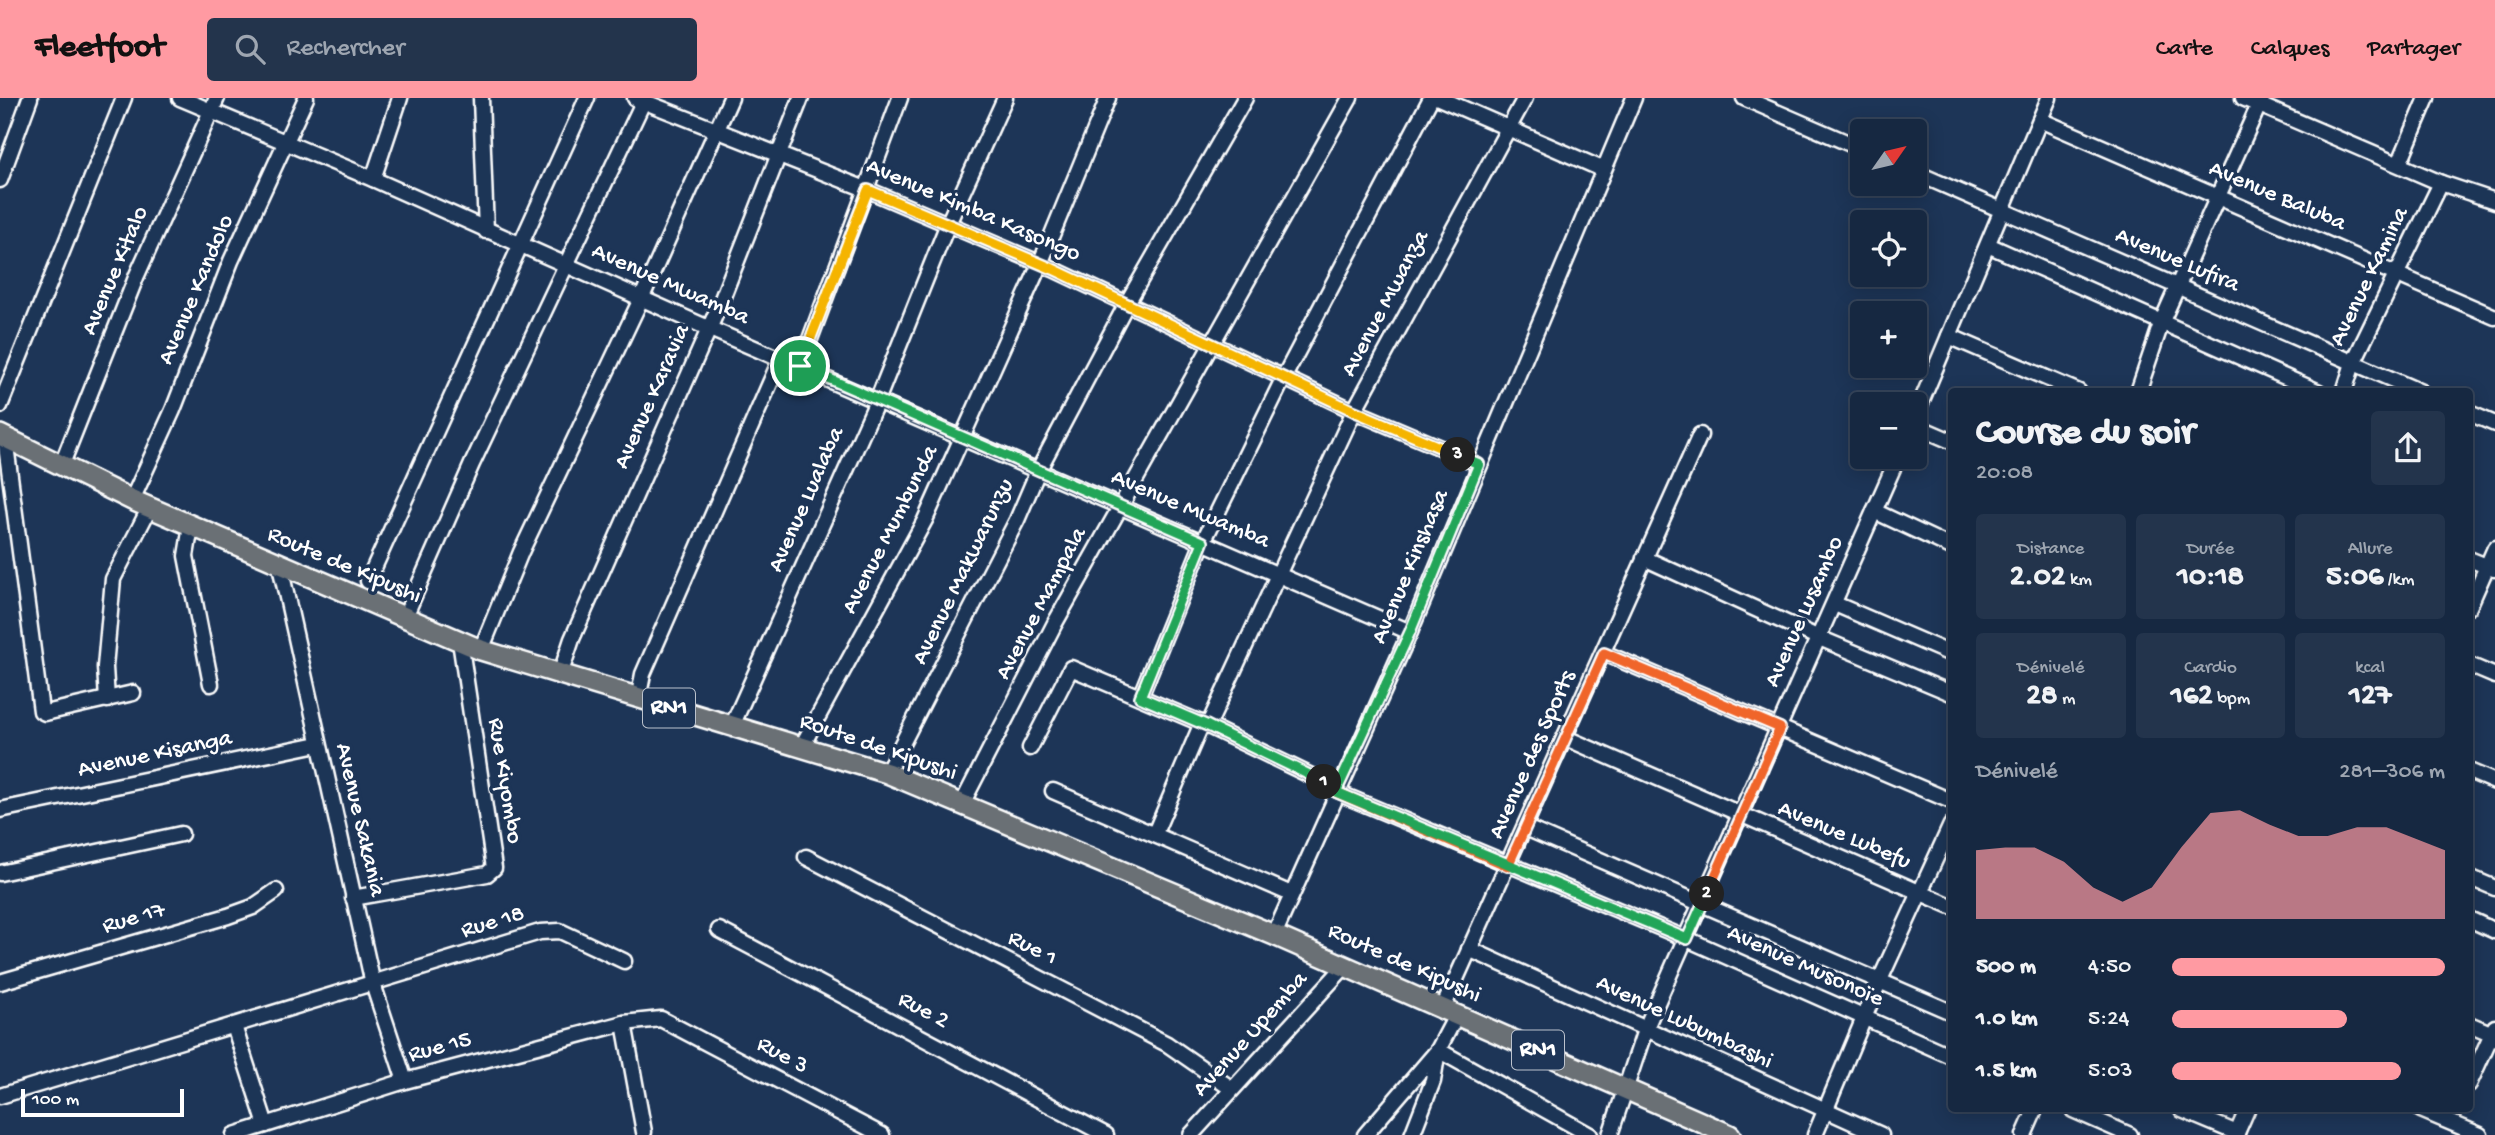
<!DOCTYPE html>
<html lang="fr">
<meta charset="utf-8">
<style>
:root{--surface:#162841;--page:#23344c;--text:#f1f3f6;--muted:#9ea6b1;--line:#35445a;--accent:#ff9aa2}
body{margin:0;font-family:"Gochi Hand",sans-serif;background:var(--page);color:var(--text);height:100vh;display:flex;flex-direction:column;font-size:26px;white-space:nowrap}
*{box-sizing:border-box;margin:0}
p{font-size:23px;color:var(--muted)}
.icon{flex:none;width:38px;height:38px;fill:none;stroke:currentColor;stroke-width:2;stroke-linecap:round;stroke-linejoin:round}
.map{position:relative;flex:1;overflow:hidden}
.side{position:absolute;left:1948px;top:290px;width:525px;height:724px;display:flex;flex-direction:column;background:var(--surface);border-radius:7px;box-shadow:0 4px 18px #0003,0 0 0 2px var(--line)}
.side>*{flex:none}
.needle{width:46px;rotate:56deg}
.tools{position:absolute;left:1850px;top:21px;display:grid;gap:14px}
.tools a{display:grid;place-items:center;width:77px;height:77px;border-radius:7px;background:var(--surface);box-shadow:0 4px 18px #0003,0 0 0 2px var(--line);font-size:35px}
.scale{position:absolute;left:21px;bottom:18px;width:163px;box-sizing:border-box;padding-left:7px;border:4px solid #fff;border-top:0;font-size:19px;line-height:24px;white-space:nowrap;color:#fff;-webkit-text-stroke:5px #1d3557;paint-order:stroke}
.pin{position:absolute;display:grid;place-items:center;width:60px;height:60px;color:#fff;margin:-30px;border:4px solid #fff;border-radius:50%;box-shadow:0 2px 7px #0007}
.km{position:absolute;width:35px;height:35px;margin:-18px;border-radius:50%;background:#222;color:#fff;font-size:19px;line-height:35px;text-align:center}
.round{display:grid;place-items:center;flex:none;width:74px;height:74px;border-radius:7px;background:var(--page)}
.summary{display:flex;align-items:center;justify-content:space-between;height:119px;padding:0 28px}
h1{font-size:38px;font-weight:700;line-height:52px}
.stats{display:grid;grid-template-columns:repeat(3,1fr);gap:10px;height:119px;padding:7px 28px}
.stats div{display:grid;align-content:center;border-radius:7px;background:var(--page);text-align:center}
.stats b{font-size:30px;font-weight:700}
.stats small{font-size:19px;font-weight:400}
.stats p{font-size:19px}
.chart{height:196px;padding:14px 28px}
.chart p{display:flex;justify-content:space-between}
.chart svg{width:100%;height:126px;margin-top:7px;fill:var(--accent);opacity:.7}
ul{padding:0 28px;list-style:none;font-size:23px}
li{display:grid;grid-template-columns:112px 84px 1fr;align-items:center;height:52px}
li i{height:18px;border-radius:9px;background:var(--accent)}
header{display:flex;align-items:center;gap:42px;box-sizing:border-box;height:98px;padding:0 35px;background:var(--accent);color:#111}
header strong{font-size:33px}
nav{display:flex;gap:38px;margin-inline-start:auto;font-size:24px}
.search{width:490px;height:63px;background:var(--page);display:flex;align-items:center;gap:18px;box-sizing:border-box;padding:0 24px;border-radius:7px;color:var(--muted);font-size:26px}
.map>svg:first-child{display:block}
</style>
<header>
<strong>Fleetfoot</strong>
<div class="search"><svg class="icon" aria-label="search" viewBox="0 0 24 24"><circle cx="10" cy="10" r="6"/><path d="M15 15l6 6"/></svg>Rechercher</div>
<nav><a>Carte</a><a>Calques</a><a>Partager</a></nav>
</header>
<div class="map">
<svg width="2495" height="1037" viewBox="0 0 2495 1037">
<rect width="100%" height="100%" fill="#1d3557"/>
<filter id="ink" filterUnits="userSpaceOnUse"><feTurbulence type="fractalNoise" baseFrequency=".0143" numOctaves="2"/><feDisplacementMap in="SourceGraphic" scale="14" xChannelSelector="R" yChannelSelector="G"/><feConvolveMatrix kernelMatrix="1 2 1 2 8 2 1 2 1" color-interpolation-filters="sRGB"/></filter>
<g filter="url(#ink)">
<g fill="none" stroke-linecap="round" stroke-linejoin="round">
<defs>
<g id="minor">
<polyline points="180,0 373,81 708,230 1410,534"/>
<polyline points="481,0 486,133"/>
<polyline points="635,0 868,92 1053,171 1354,313 1479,366"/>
<polyline points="1439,0 1602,71"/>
<polyline points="1744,0 1862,51"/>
<polyline points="2243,0 2441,85 2495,103"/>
<polyline points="2040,22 2495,219"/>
<polyline points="2399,66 2427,0"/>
<polyline points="1914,74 2421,294"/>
<polyline points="373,81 400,0"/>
<polyline points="0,82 30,0"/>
<polyline points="1988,147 2319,294"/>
<polyline points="1949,238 2079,294"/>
<polyline points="800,268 900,0"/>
<polyline points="2138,294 2162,223 2262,0"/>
<polyline points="2344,294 2353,265 2441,85"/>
<polyline points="0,308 124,0"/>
<polyline points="2469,315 2495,326"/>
<polyline points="1914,321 2049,0"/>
<polyline points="1914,327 1951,343"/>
<polyline points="5,340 41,613 45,615 133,595"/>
<polyline points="62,366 137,177 217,0"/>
<polyline points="132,402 173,312 231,163 306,0"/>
<polyline points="1874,413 1951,449"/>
<polyline points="191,428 186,458 211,586"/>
<polyline points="1644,460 1817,539 1951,595"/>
<polyline points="2469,461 2494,471"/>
<polyline points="280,468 373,886 405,983"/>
<polyline points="368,483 587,0"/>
<polyline points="1835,506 1951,556"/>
<polyline points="2469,509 2495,450"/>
<polyline points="404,521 472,366 645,0"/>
<polyline points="481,552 521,454 642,199 731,0"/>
<polyline points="1604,555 1951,703"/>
<polyline points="2469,567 2495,578"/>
<polyline points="560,577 572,541 720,206 801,0"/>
<polyline points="1140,599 1203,444 1284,279 1431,0"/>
<polyline points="107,602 105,569 113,481 150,409"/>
<polyline points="638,602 643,576 781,260"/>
<polyline points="732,628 877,303 947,128 1005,0"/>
<polyline points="1208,628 1354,313 1525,0"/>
<polyline points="1566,640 1951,808"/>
<polyline points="802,648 925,422 1040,166 1108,0"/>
<polyline points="1030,650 1071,570 1208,628 1328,686 1336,694 1687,841 1951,958"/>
<polyline points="2469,673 2495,684"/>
<polyline points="887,675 1017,422 1038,373 1127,205 1245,0"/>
<polyline points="1053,693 1291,796"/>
<polyline points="962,706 1055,525 1350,0"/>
<polyline points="0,712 318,646"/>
<polyline points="1526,730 1951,914"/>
<polyline points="1155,735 1202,625"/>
<polyline points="806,759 1167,946 1232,991"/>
<polyline points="0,775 181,736"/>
<polyline points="2469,779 2495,790"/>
<polyline points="353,800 487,776 494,770 460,543"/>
<polyline points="2469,821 2495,833"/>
<polyline points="719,832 1106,1037"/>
<polyline points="1274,837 1410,534 1634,0"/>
<polyline points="1469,851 1881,1037"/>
<polyline points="0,884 228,818 253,809 276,793"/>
<polyline points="1443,910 1700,337"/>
<polyline points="624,925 644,1034"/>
<polyline points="2469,926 2495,937"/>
<polyline points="234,928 266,1027"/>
<polyline points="2469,986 2495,929"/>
<polyline points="0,998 540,834 560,833 624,863"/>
<polyline points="2073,1012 2130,1037"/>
<polyline points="2182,1012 2237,1035"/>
<polyline points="2421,1012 2480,1037"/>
<polyline points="234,1037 405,983 624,925 661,921 882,1037"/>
<polyline points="1191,1037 1345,868"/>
<polyline points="1365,1037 1438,952 1457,916"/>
<polyline points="1412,1037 1433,983 1438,952 1590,1037"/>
<polyline points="1610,1037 1645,932 1898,359"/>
<polyline points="1815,1037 1879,884 1951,727"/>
<polyline points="2024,1037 2035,1012"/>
<polyline points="2236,1037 2247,1012"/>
</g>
<polyline id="highway" points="0,337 132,402 481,552 887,675 1274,837 1730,1037"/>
</defs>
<use href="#minor" stroke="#fff" stroke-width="19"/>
<use href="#highway" stroke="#fff" stroke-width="24"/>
<use href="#minor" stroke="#1d3557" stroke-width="14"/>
<use href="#highway" stroke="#6a7074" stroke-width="19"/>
</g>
</g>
<g fill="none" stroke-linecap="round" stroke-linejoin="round" filter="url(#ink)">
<defs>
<polyline id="split-1" points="800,268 1203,444 1140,599 1208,628 1324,684"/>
<polyline id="split-2" points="1324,684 1336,694 1508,768 1604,555 1780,630 1707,796"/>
<polyline id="split-3" points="1458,357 1479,366 1410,534 1336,694 1687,841 1707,796"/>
<polyline id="split-4" points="800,268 868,92 1053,171 1354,313 1458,357"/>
</defs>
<use href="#split-1" stroke="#fff" stroke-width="14"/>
<use href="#split-2" stroke="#fff" stroke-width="14"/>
<use href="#split-3" stroke="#fff" stroke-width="14"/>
<use href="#split-4" stroke="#fff" stroke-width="14"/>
<use href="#split-1" stroke="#22a559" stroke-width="9"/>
<use href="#split-2" stroke="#f0652b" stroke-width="9"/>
<use href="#split-3" stroke="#22a559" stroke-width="9"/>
<use href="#split-4" stroke="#f5b400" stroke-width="9"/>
</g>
<g text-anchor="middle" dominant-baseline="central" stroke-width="7" stroke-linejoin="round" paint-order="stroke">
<g fill="#1d3557" stroke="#bbc2cd" stroke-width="2">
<rect x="643" y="590.5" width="52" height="39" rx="5"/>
<rect x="1512" y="932.5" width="52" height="39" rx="5"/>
</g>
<g font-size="23" font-weight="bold" fill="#fff">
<text x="669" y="610">RN1</text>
<text x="1538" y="952">RN1</text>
</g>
<g font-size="24" fill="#fff" stroke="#1d3557">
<text transform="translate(2277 99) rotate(23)">Avenue Baluba</text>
<text transform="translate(973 113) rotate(23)">Avenue Kimba Kasongo</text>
<text transform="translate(2177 163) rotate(23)">Avenue Lufira</text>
<text transform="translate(116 173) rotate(-67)">Avenue Kitalo</text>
<text transform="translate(2370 179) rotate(-64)">Avenue Kamina</text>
<text transform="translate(670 187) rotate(24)">Avenue Mwamba</text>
<text transform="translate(197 192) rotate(-67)">Avenue Kandolo</text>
<text transform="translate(1386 206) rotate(-62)">Avenue Mwanza</text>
<text transform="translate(653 299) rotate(-66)">Avenue Karavia</text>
<text transform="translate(807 402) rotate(-66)">Avenue Lualaba</text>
<text transform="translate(1190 412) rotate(23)">Avenue Mwamba</text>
<text transform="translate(891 432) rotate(-63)">Avenue Mumbunda</text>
<text transform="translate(344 468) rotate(23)">Route de Kipushi</text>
<text transform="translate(1411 469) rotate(-67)">Avenue Kinshasa</text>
<text transform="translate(964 474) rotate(-64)">Avenue Makwarunzu</text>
<text transform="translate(1042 506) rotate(-62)">Avenue Mampala</text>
<text transform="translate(1805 514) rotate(-66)">Avenue Lusambo</text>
<text transform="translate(878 650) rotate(19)">Route de Kipushi</text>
<text transform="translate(155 657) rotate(-12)">Avenue Kisanga</text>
<text transform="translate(1533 657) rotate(-66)">Avenue des Sports</text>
<text transform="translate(504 683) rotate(81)">Rue Kiyombo</text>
<text transform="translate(359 722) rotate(77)">Avenue Sakania</text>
<text transform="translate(1844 738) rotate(23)">Avenue Lubefu</text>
<text transform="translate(134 821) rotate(-16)">Rue 17</text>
<text transform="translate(493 825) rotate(-17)">Rue 18</text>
<text transform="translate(1032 851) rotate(27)">Rue 1</text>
<text transform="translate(1404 866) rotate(24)">Route de Kipushi</text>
<text transform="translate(1805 869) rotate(24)">Avenue Musonoïe</text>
<text transform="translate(923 913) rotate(28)">Rue 2</text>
<text transform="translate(1684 925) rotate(25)">Avenue Lubumbashi</text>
<text transform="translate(1251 937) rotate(-48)">Avenue Upemba</text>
<text transform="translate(440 950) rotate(-15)">Rue 15</text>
<text transform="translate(782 958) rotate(28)">Rue 3</text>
</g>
</g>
</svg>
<div class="tools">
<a><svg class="needle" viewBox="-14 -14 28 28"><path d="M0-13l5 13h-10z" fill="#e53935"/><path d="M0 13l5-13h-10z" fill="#9ea6b1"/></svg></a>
<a><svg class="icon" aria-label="locate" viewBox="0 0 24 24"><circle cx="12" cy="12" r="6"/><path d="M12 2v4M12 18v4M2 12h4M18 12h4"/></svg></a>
<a>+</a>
<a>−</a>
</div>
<div class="scale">100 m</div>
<div class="pin" style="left:800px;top:268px;background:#1e9e55"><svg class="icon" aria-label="arrive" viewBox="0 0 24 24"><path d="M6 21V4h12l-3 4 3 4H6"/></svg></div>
<b class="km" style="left:1324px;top:684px">1</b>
<b class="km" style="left:1707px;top:796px">2</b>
<b class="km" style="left:1458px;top:357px">3</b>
<section class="side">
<div class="summary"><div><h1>Course du soir</h1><p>20:08</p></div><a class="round"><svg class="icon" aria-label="share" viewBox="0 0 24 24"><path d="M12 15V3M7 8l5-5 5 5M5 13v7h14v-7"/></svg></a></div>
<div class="stats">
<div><p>Distance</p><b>2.02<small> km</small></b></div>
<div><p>Durée</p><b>10:18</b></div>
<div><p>Allure</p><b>5:06<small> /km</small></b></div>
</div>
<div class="stats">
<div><p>Dénivelé</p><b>28<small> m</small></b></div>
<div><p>Cardio</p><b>162<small> bpm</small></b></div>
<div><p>kcal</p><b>127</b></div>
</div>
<div class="chart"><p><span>Dénivelé</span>281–306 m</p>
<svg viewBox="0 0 160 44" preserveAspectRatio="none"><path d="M0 44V20L10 19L20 19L30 24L40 33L50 38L60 33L70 19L80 7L90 6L100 11L110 15L120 15L130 12L140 12L150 16L160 20V44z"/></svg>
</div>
<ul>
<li><b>500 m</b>4:50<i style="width:100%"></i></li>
<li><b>1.0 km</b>5:24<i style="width:64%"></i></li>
<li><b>1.5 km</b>5:03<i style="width:84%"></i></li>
</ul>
</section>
</div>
